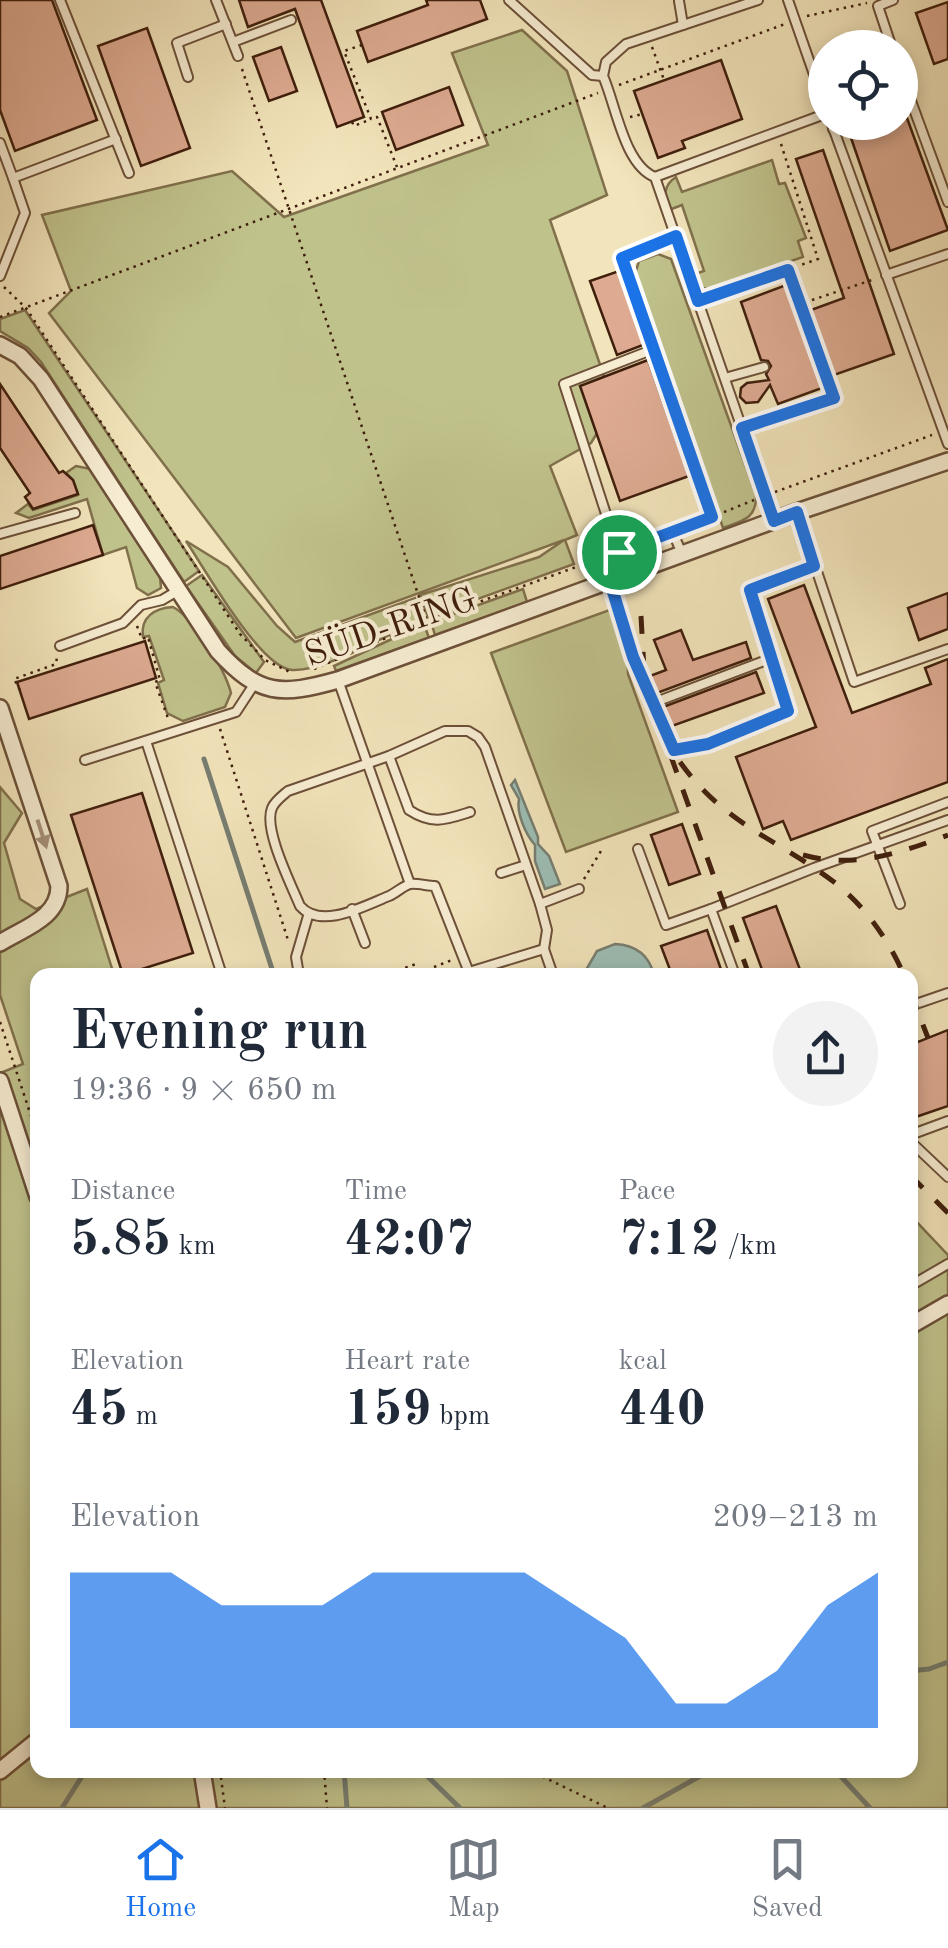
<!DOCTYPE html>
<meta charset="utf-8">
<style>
:root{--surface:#fff;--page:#f2f2f3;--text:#1f2937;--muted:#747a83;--line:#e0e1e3;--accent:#1a73e8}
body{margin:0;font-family:"Old Standard TT",serif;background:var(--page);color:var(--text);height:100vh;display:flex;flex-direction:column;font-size:38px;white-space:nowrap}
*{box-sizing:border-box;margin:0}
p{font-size:32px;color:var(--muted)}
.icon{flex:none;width:55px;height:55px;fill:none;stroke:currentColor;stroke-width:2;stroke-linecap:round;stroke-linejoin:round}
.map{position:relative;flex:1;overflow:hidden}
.panel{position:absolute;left:30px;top:968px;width:888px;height:810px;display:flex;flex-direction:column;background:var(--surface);border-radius:20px;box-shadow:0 5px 15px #0003}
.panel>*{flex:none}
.buttons{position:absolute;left:808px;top:30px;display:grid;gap:20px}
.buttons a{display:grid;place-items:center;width:110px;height:110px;border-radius:50%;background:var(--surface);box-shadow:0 5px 15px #0003;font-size:50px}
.pin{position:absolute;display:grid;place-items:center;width:85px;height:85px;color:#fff;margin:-42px;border:5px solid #fff;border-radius:50%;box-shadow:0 2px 10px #0007}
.round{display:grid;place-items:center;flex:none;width:105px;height:105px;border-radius:52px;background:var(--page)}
.overview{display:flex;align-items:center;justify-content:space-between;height:170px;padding:0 40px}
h1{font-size:55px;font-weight:800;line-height:75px}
.stats{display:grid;grid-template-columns:repeat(3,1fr);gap:15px;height:170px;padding:10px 40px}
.stats div{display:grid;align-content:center}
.stats b{font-size:50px;font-weight:800}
.stats small{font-size:28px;font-weight:400}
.stats p{font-size:28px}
.chart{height:280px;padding:20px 40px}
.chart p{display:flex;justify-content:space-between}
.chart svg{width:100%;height:180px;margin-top:10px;fill:var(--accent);opacity:.7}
.dock{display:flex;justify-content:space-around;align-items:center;height:140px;border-top:2px solid var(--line);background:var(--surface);font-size:28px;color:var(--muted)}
.dock a{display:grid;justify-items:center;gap:5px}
.dock .on{color:var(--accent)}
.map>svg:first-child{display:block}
</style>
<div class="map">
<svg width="948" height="1808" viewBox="0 0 948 1808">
<rect width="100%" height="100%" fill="#f2e4bb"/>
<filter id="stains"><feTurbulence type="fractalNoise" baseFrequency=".002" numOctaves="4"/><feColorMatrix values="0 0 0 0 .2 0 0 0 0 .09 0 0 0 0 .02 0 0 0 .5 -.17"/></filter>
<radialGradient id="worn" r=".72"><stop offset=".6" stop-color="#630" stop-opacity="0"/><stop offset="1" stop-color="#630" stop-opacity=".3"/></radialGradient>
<g fill="#c0c28c" stroke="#80704c" stroke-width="2.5">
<polygon points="522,30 567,71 607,195 550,220 604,376 602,425 591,443 550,466 577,535 565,540 574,564 428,617 420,595 539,557 564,540 296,638 49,313 71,291 42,215 232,171 284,217 488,145 452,53"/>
<path d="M772,160L779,184L785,183L806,238L798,241L803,257L709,289L697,287L692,275L704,271L682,205L669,210C665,196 662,186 676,177L682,192Z"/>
<path d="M658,254L671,259L756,495C757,519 742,521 723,528L635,274L639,261Z"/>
<polygon points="25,310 199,571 184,582 41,362 28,348 0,331 0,319"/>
<polygon points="76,466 91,469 160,577 161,588 148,595 137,588 126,547 103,555 87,499 29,518 16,513 28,504 33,510 78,495 73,480 66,473"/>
<path d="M186,541L228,567L277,626L295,642L415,598L422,620C388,633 326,672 292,670C260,668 205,569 186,541Z"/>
<polygon points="202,575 264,662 256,673 235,656 186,586"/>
<polygon points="523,589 527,602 435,635 431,622"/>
<path d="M173,607C194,618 225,670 231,693L225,707L183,721L167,713L158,683L164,680L149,636L143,637C140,617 155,608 173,607Z"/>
<polygon points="615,608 627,641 628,674 678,812 566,852 491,653"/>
<polygon points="424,624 429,638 336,671 334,666"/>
<polygon points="0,787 22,813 4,843 20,899 36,909 87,889 114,975 38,975 38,1770 910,1770 910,1215 948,1255 948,1808 0,1808 0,1073 23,1064 0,995"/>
</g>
<g fill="#9cbeb5" stroke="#777e71" stroke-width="2.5">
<path d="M515,780L538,837V844L549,856L560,884L545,889L535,861V845C526,835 516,813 519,799L511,785Z"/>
<path d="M615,944C635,945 649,955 654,975H583L597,951Z"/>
</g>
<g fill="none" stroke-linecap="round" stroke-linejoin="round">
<g stroke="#777e71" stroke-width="5">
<polyline points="204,759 274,975"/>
<polyline points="910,1671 929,1669 948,1662"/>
<polyline points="344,1770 347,1808"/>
<polyline points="421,1770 460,1808"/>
<polyline points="835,1770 870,1808"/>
<polyline points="62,1808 86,1770"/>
<polyline points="643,1808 711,1770"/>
</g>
</g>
<g fill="#deab92" stroke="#3f1e0c" stroke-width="2.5">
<polygon points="0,0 52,0 97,120 15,151 0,110"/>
<polygon points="239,0 321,0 364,117 337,127 295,9 248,27"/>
<polygon points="426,0 480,0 487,19 368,62 357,31 428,5"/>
<polygon points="948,2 948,59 934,64 916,13"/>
<polygon points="147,28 190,148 141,166 98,46"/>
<polygon points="281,47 297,91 269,101 253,57"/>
<polygon points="721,60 742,119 682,141 685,148 658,158 634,91"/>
<polygon points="449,87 463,125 396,150 382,112"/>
<polygon points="900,99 948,230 890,251 850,135 886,122 900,122"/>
<polygon points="823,150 894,354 834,375 811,310 844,298 796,159"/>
<polygon points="619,271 643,342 643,345 617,355 590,281"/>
<polygon points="786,285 822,388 778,404 770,385 758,402 746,403 740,397 741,388 747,383 769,380 766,374 771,366 768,361 761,360 741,302"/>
<polygon points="648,360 689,476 620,501 580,386"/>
<polygon points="0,384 59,473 63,471 73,480 78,494 33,509 25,497 30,493 0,448"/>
<polygon points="93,525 103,555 0,589 0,556"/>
<polygon points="804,585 852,713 931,684 925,668 948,659 948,782 791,840 783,821 763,829 736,757 816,727 768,599"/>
<polygon points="948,593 948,629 919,640 908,608"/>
<polygon points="681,630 693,660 746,642 751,658 657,693 650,676 666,670 654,640"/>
<polygon points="145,641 156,678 29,719 17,682"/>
<polygon points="756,672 764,693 672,726 663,707"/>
<polygon points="142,793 193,953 123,975 71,815"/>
<polygon points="682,824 700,874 669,885 651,835"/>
<polygon points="776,906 802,975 764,975 743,918"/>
<polygon points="707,930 723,975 672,975 661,946"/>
<polygon points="948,1030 948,1106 910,1119 910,1045"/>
</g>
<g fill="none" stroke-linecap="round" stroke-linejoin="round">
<defs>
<g id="lane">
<polyline points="60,0 129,173"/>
<polyline points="216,0 238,56"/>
<polyline points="509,0 592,75 603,76"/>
<path d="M758,0L626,44L606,62L603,76C616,105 624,165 655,177L774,521"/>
<polyline points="788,0 825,106"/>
<polyline points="679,1 683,25"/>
<polyline points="233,42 291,20"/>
<polyline points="892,48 878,6 893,0"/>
<polyline points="900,71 948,202"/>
<polyline points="188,77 177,43 226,24"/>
<polyline points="831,122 948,444"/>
<polyline points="833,129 851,122"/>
<polyline points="0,143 13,178"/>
<polyline points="655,177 825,114"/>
<polyline points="676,236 622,258 712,517"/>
<polyline points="886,275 948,254"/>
<polyline points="0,276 25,213 13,178 116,139"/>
<polyline points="698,301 788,269 834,398 742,428"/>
<polyline points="725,378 764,367"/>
<polyline points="797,512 854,682 948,649"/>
<polyline points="673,533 683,556"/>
<polyline points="0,534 75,513"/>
<polyline points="626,576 564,384 654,349"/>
<polyline points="610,582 633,657 674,750 708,744 788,711 749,590 814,566"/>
<polyline points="60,646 123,623 141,605 162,600 179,590"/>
<polyline points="338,680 410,884"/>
<polyline points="653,703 772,658"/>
<polyline points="146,741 222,975"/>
<path d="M389,756L409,810C432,825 445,820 470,812"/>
<polyline points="85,760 236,712 255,683"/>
<polyline points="638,849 666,925 711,909"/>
<polyline points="501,873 526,865"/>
<polyline points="540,904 579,889"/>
<polyline points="900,904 872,831 948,802"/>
<polyline points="352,909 365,943"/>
<polyline points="469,972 544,949"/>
<polyline points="299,975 296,957 308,916"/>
<path d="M470,975L435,886C428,886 417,883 410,884C403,886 396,893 389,896C364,906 321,930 300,906C291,884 263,829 272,808C275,801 282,796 288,791L389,756L445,731H468L478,737L485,747L540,904L547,930L544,949L553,975"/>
<polyline points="735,975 711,909 814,868 948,820"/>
<polyline points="910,1006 948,993"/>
<polyline points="910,1135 948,1121"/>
<polyline points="910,1141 948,1177"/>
<polyline points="910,1286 948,1264"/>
</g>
<g id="street">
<path d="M0,345L20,356L41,379L218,651C259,696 281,696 338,680L797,512L948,461"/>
<path d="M0,708L59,886C59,918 24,928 0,943"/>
<polyline points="0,1081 38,1197"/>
<polyline points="910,1326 948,1304"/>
<polyline points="202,1770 208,1808"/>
<polyline points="0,1771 38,1740"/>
</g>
</defs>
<use href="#lane" stroke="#6c5038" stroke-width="12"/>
<use href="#street" stroke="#6c5038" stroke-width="20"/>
<g stroke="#3f1e0c" stroke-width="2.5" stroke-dasharray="2.5 5" stroke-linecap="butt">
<polyline points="807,16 867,3"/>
<polyline points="362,45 344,51 371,119 377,117 397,167"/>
<polyline points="652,47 664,80"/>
<polyline points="242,69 430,630"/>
<polyline points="619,85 785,24"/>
<polyline points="630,117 643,114"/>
<polyline points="352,122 354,126 369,120"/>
<polyline points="781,144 818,259 798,266"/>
<polyline points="4,287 26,308 240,634 265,660 292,673"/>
<polyline points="812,300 875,279"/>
<polyline points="0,317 598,93"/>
<polyline points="775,492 932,435"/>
<polyline points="724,512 754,500"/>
<polyline points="683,529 703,521"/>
<polyline points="631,548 661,537"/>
<polyline points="137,626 142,639 148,637 160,680 155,682 169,721"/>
<polyline points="314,669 426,621 604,557"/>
<polyline points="20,690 14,679 56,664 57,657"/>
<polyline points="220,729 288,940"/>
<polyline points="584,879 601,851"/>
<polyline points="434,967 452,960"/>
<polyline points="384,975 419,963"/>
<polyline points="0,1022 38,1137"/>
<polyline points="220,1770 225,1808"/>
<polyline points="324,1770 327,1808"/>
<polyline points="529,1770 608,1808"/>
</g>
<use href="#lane" stroke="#f7edd3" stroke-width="8"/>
<use href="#street" stroke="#f7edd3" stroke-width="15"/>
<g stroke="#3f1e0c" stroke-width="5" stroke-dasharray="18 18" stroke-linecap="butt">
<polyline points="641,616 644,670 653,706 749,975"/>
<path d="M680,762C725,825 776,838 834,882C865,906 888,939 904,975"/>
<path d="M803,855C855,869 900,853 948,835"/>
<polyline points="910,991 928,1038"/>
<polyline points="910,1175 948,1213"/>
</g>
</g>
<defs><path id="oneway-solid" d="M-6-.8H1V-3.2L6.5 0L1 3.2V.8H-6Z" transform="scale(2.5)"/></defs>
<use fill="#a49079" href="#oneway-solid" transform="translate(42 834) rotate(72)"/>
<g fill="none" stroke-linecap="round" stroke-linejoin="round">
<defs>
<polygon id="route" points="676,236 698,301 788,270 834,398 742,428 774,521 797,512 814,566 750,590 788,711 708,744 674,750 633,657 610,582 626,576 619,552 712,517 622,258"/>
</defs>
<use href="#route" stroke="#fff" stroke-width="20"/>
<use href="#route" stroke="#1a73e8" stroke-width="12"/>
</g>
<g text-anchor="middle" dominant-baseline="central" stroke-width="8" stroke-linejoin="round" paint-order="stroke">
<g font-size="35" fill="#3f1e0c" stroke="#f7edd3">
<text transform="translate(391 628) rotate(-19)">SÜD-RING</text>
</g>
</g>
<rect width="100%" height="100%" filter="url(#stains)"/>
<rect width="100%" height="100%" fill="url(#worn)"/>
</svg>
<div class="buttons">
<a><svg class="icon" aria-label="locate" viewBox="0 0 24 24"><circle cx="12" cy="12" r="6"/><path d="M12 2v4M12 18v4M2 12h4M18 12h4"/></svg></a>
</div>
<div class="pin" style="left:619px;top:552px;background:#1e9e55"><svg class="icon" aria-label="arrive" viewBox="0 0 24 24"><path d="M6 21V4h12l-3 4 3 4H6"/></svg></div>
<section class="panel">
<div class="overview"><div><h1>Evening run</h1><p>19:36 · 9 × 650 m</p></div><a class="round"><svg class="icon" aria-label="share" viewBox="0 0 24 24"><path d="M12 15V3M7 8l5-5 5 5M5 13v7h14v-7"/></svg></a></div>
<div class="stats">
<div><p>Distance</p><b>5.85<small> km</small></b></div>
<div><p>Time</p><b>42:07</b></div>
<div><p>Pace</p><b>7:12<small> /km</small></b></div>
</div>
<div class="stats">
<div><p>Elevation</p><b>45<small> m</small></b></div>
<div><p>Heart rate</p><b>159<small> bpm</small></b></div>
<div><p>kcal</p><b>440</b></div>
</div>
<div class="chart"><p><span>Elevation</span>209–213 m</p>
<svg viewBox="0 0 160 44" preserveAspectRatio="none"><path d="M0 44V6L10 6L20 6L30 14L40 14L50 14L60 6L70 6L80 6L90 6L100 14L110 22L120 38L130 38L140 30L150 14L160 6V44z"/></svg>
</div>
</section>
</div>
<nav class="dock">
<a class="on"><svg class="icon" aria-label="home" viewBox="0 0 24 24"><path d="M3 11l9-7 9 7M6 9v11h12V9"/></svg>Home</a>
<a><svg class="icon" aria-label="map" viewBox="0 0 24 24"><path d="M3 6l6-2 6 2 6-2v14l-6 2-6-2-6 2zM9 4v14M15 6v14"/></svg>Map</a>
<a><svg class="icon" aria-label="saved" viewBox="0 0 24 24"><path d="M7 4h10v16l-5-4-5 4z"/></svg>Saved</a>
</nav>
